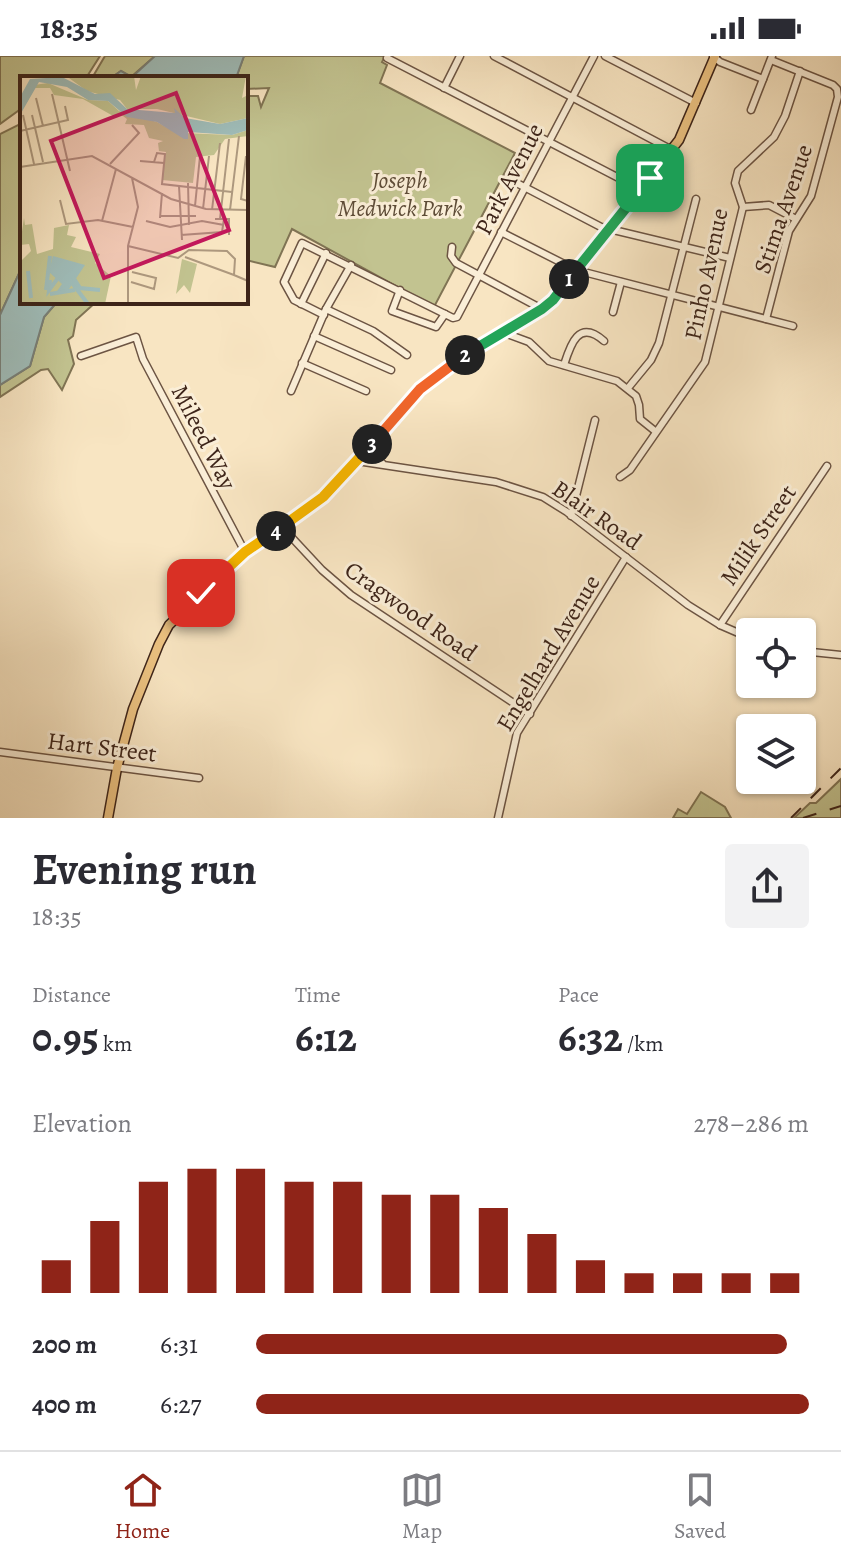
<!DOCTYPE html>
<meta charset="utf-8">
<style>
:root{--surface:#fff;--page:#f2f2f3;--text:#2b2b33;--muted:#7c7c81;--line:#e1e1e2;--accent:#8f2418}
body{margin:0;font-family:Alegreya,serif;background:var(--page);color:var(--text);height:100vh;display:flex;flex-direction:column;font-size:30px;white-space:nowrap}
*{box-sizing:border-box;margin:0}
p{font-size:26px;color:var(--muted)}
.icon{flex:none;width:44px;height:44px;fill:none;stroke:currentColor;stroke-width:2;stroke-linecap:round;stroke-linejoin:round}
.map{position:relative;height:762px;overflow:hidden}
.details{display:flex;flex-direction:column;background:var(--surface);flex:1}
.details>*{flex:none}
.buttons{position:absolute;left:736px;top:562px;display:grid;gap:16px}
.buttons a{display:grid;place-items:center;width:80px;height:80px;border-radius:8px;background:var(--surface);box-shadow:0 2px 6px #0004;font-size:40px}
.pin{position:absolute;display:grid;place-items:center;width:68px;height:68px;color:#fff;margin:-34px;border-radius:16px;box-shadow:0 4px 12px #0006}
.km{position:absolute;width:40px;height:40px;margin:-20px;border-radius:50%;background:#222;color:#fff;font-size:22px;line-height:40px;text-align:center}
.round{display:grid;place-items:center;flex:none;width:84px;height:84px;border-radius:8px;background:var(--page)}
.head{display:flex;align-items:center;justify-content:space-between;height:136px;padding:0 32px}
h1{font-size:44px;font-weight:600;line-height:60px}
.metrics{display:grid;grid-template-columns:repeat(3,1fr);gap:12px;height:136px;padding:8px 32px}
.metrics div{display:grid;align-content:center}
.metrics b{font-size:40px;font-weight:600}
.metrics small{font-size:22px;font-weight:400}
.metrics p{font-size:22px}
.chart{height:224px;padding:16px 32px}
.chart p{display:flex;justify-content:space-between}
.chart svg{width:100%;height:144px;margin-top:8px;stroke:var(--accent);stroke-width:6}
ul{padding:0 32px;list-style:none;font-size:26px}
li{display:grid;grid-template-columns:128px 96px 1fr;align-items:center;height:60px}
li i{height:20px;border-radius:10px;background:var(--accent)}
.status{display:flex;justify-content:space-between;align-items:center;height:56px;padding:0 40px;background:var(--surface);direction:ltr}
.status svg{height:22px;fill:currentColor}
.tab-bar{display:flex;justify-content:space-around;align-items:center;height:112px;border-top:2px solid var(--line);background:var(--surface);font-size:22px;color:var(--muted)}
.tab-bar a{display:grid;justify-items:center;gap:4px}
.tab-bar .on{color:var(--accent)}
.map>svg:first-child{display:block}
</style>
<div class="status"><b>18:35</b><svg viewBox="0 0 49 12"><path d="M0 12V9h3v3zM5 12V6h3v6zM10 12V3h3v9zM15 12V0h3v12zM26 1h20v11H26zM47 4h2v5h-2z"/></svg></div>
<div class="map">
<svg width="841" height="762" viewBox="0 0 841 762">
<rect width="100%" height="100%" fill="#f8e5c2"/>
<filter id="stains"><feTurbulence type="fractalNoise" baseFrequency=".0025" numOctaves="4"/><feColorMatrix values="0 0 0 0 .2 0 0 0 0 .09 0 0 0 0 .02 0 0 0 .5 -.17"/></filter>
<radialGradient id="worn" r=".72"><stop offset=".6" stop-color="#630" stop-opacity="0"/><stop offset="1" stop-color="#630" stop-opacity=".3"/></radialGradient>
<g fill="#c2c390" stroke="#807454" stroke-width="2">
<polygon points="0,0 100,0 86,22 22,22 22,52 0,68"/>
<polygon points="105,0 155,0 131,21 121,15 111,22 92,22"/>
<polygon points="244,0 385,0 382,6 387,9 380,27 515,97 434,251 292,173 275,211 246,204 246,44 249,40 258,40 261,51 269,32 246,33 246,22 236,22"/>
<polygon points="22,67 22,211 0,259 0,78"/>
<polygon points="57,246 96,246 76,264 73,280 68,284 74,308 62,334 48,313 41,314 0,341 0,329 30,310 44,261"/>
<polygon points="841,723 841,762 794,762 810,747 816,747"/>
<polygon points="701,736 725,751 731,762 673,762 678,753 687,758"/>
</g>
<g fill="#9fbdba" stroke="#78807a" stroke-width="2">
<polygon points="155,0 244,0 236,22 111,22 121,15 132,21"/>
<polygon points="22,211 22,246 57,246 44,261 30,310 0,329 0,259"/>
</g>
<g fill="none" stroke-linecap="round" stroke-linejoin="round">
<defs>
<g id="minor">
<polyline points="494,0 672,94"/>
<polyline points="605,0 696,47"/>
<polyline points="713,0 720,6 763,23"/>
<polyline points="387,2 640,133"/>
<polyline points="444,32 460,0"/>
<polyline points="751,54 772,0"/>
<polyline points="507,122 601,171 730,202"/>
<polyline points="743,151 769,149 796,163"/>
<polyline points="501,176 576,214 793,270"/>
<polyline points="452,191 451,200 456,207 542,253"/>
<polyline points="400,234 392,255 436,271 445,258"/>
<polyline points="301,248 326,197"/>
<polyline points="326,253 373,275 407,299"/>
<polyline points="613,256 621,226"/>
<polyline points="324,259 294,244 284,226 302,187 453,262 457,261 594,0"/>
<polyline points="766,263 789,175 811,140 838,41 837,33 833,29 771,4"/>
<polyline points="502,276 529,286 549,305 617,325 636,340 639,349 640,363 655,375"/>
<polyline points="314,280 391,314"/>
<polyline points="81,300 136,281 143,303 245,496"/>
<polyline points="302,307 366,335"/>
<path d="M564,309C570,290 578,262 604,285"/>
<polyline points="628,332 651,304 659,287 696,143"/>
<polyline points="291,335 326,253 351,209"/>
<polyline points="365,396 382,407"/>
<polyline points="357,405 496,426 543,441 567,456 688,549 720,569 750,582"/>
<polyline points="620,421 630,414 705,306 743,151 735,127 738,115 774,81 785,60 800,15"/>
<polyline points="571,460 595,364"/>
<polyline points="282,471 322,514 351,539 530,658"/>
<polyline points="720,569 827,410"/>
<polyline points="802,595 841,599"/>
<polyline points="0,696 199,722"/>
<polyline points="498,762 517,677 626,501"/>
</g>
<polyline id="major" points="108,762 117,712 133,653 159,588 169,569 245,496 323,441 431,324 467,297 553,244 679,84 715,0"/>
</defs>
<use href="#minor" stroke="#6c5443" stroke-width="9"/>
<use href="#major" stroke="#3d2419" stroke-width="11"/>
<use href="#minor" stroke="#faeed7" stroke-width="6"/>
<use href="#major" stroke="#ecc281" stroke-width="8"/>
<g stroke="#3d2419" stroke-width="2" stroke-dasharray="14 14" stroke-linecap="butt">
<polyline points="791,762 841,712"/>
<polyline points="803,762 841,750"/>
</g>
</g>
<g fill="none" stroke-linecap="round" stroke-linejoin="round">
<defs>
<polyline id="split-1" points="569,223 650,122"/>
<polyline id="split-2" points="465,299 542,253 553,244 569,223"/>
<polyline id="split-3" points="372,388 420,333 465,299"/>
<polyline id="split-4" points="276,475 323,441 372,388"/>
<polyline id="split-5" points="201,537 245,496 276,475"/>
</defs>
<use href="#split-1" stroke="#fff" stroke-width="16"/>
<use href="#split-2" stroke="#fff" stroke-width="16"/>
<use href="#split-3" stroke="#fff" stroke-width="16"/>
<use href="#split-4" stroke="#fff" stroke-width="16"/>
<use href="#split-5" stroke="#fff" stroke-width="16"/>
<use href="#split-1" stroke="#22a559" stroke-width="10"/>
<use href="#split-2" stroke="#22a559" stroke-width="10"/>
<use href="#split-3" stroke="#f0652b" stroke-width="10"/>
<use href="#split-4" stroke="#f5b400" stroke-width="10"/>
<use href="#split-5" stroke="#f5b400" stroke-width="10"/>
</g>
<g text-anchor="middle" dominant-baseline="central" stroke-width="6" stroke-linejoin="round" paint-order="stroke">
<g font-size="24" fill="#3d2419" stroke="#faeed7">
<text transform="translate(509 123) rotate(-63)">Park Avenue</text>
<text transform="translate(783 153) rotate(-71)">Stima Avenue</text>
<text transform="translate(706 218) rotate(-78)">Pinho Avenue</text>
<text transform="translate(204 381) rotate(63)">Mileed Way</text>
<text transform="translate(597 459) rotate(35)">Blair Road</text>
<text transform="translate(758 479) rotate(-56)">Milik Street</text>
<text transform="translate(411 555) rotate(35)">Cragwood Road</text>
<text transform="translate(548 597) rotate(-59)">Engelhard Avenue</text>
<text transform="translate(102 691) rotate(7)">Hart Street</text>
</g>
<g font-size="24" font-style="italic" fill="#5e4c37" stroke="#faeed7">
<text x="400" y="124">Joseph<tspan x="400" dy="28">Medwick Park</tspan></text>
</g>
</g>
<g transform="translate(20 20)">
<rect width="228" height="228" fill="#f8e5c2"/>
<path d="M10,0H114L116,14L121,0H226L222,22L228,19V42L200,48L137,33H107L100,24L67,15L49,2ZM28,7L68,24L88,25L99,35L137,46L167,63L163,57L212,59L228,54V60L205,63L194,79L176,81L173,107L142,104L146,76L139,75L138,67L143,65L129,62L124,49L105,48L107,43L99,37L95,41L63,23L34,19L30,12H15L5,29L14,9ZM4,142L5,149L12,148L17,178L33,173L34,152L49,149L47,159L56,161L51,171L80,178L75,187L91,200L85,228H0V186L11,175L9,168L0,169ZM162,183L177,188L170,217L164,209L156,218Z" fill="#c2c390"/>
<path d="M42,1L75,18L90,17L107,33L155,37L154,32L165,42L200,48L228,42V54L212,59L168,56V63H164L137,46L107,41L88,25L68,24L47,11L19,6L0,39V21L10,3ZM33,180L65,189L47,216L35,218L42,208L29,196Z" fill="#9fbdba"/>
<path fill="none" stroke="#9fbdba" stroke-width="4" d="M8,195L11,222M53,201L60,212L80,214M30,204L29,214L38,202M52,207L68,228M26,214L30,180M30,218L55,214"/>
<path fill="none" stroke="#ad987e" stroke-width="2" d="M32,18L50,95M16,22L23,50M3,39L14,88M12,39L23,86M0,55L48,44L45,30M226,80L221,123L228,125M120,85L144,87M134,86L137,77L145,78L142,108L212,116M90,88L119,57L112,49M0,91L72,80L151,123L186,133L228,134M168,107L169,149M159,110L162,164M40,124L46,148L78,144L113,151M175,130L180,80M183,133L189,80M192,134L200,67M210,134L219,60M141,140H176M140,142L142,117M195,143H209V159M200,143L209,63M82,145L96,93M126,145L150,151L182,145L204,149M161,159L202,156L204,143M108,170L158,182L169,174L207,175L215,183L214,199L228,205M165,181L214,199M111,206L134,213L136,202L112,196M108,228V170L118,131L112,102"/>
<path fill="#c2185b" fill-opacity="0.15" stroke="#c2185b" stroke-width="4" d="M156,17L209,154L84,202L31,65Z"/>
<rect width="228" height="228" fill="none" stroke="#3d2419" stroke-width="4"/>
</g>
<rect width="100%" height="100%" filter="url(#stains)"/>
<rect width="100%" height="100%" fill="url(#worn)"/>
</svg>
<div class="buttons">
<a><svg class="icon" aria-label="locate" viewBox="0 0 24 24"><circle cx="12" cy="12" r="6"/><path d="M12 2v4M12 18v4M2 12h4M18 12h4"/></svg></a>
<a><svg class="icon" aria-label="layers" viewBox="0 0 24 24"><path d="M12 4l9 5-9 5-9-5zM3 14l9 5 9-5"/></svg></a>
</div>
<div class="pin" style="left:650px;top:122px;background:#1e9e55"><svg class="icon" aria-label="arrive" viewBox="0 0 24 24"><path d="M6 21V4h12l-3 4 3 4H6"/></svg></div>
<div class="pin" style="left:201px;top:537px;background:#d93025"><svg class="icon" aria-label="check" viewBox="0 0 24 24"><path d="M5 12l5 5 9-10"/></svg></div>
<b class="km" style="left:569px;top:223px">1</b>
<b class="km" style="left:465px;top:299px">2</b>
<b class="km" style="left:372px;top:388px">3</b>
<b class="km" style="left:276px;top:475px">4</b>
</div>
<section class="details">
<div class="head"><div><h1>Evening run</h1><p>18:35</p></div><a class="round"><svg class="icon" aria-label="share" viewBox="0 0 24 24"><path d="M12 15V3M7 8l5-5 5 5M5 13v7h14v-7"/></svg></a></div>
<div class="metrics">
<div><p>Distance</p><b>0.95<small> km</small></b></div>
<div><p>Time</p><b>6:12</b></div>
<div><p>Pace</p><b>6:32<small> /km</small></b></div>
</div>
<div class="chart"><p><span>Elevation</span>278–286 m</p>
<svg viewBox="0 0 160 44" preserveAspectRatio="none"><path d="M5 44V34M15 44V22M25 44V10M35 44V6M45 44V6M55 44V10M65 44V10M75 44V14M85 44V14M95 44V18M105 44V26M115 44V34M125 44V38M135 44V38M145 44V38M155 44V38"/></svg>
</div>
<ul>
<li><b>200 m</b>6:31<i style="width:96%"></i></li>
<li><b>400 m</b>6:27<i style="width:100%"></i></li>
</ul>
</section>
<nav class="tab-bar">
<a class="on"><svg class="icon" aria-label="home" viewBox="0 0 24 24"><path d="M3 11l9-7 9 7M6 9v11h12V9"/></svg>Home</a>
<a><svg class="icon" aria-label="map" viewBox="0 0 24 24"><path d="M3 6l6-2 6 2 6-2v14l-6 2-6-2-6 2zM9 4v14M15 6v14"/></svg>Map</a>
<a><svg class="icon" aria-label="saved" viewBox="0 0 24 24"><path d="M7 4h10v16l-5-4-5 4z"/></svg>Saved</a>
</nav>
